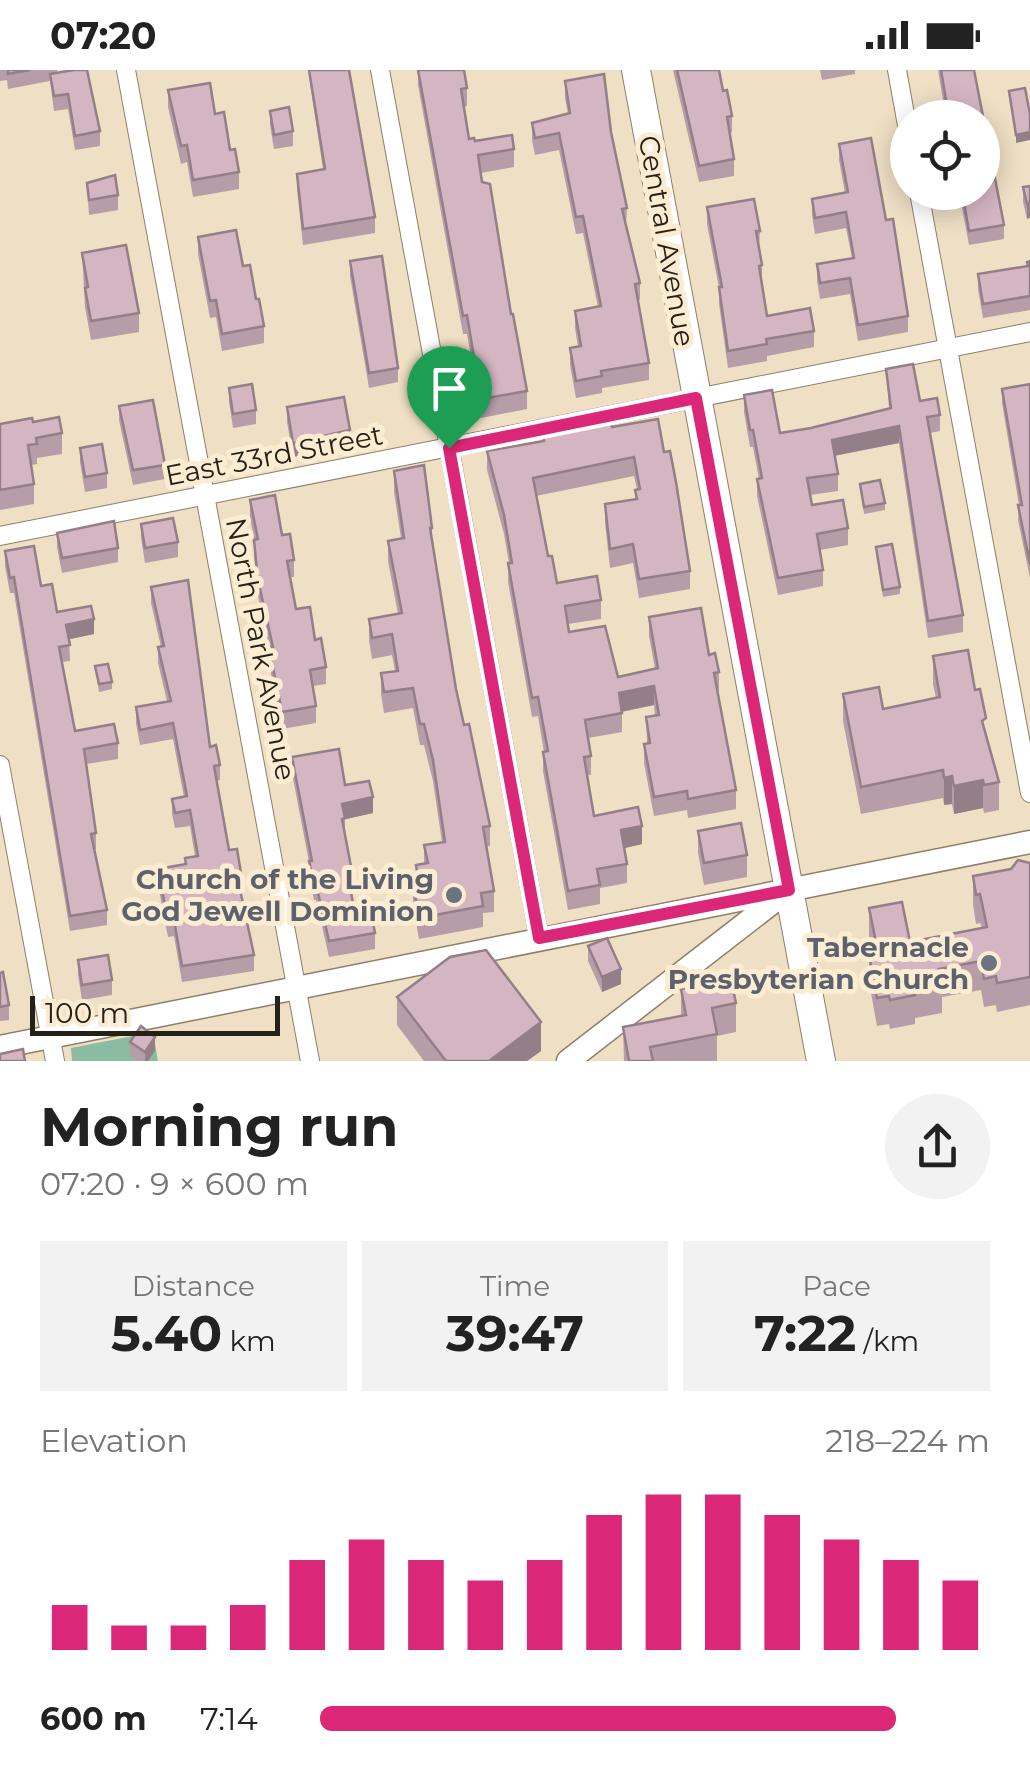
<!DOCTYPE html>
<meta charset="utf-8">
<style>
:root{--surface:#fff;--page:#f2f2f2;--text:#222;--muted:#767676;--accent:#db2777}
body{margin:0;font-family:Montserrat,sans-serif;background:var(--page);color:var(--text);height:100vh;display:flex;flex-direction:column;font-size:38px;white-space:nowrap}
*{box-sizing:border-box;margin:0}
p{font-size:32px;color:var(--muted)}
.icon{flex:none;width:55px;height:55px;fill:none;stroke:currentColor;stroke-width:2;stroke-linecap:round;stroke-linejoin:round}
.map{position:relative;height:991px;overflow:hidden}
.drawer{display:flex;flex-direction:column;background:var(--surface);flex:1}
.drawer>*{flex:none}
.controls{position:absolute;left:890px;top:30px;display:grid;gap:20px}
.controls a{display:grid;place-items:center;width:110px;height:110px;border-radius:50%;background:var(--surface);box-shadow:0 5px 25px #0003;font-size:50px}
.scale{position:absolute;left:30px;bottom:25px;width:250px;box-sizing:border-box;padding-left:10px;border:5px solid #262117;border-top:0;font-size:28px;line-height:35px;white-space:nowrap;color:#262117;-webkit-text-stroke:8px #fbecd2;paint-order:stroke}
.pin{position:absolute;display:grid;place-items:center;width:85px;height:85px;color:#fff;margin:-102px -42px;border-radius:50% 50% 50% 0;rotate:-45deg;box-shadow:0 0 10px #0007}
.pin .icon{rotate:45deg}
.round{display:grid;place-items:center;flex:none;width:105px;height:105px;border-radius:52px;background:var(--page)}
.overview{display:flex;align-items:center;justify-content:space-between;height:170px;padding:0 40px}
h1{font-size:55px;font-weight:700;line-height:75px}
.metrics{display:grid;grid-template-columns:repeat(3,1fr);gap:15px;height:170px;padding:10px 40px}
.metrics div{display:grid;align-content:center;border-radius:0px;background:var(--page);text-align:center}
.metrics b{font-size:50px;font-weight:700}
.metrics small{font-size:28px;font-weight:400}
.metrics p{font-size:28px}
.chart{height:280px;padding:20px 40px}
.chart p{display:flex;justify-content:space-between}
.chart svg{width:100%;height:180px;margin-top:10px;stroke:var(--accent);stroke-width:6}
ul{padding:0 40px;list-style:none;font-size:32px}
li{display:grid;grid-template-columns:160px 120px 1fr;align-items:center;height:75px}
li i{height:25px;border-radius:12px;background:var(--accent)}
.status{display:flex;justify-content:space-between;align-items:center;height:70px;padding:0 50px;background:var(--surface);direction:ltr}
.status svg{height:28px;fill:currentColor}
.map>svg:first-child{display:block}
</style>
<div class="status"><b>07:20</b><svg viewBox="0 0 49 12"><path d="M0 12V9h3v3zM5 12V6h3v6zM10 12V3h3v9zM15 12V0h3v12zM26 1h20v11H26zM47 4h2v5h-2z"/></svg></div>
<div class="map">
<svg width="1030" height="991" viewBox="0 0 1030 991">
<rect width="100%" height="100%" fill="#eedfc5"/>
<polygon fill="#8abca1" points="153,962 158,991 72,991 71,978"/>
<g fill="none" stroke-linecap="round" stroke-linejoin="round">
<defs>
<g id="minor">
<polyline points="126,0 310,991"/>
<polyline points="380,0 539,868"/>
<polyline points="897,0 908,61"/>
<polyline points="919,122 1030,723"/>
<polyline points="0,466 1030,262"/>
<polyline points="0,695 55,991"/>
</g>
<g id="tertiary">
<polyline points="0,977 1030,772"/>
<polyline points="568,991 786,822"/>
</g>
<polyline id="secondary" points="636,0 821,991"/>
</defs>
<use href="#minor" stroke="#8d7f68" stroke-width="20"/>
<use href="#tertiary" stroke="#8d7f68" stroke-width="25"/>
<use href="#secondary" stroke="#8d7f68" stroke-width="30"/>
<use href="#minor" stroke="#fff" stroke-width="18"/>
<use href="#tertiary" stroke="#fff" stroke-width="22"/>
<use href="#secondary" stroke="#fff" stroke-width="28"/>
</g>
<g fill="#b69da8">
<polygon points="0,0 57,0 57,3 100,61 100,76 75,80 68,39 54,41 50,11 8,19 7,10 0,11"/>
<polygon points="308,0 349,0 375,147 375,163 303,175 297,119 297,104 323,99"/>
<polygon points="418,0 467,18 467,36 464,37 469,69 514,79 514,97 481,103 527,321 527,339 481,348 467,264 463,264 418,15"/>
<polygon points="673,0 719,0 723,21 732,46 732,62 730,63 734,89 734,106 699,112"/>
<polygon points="820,0 855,0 855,4 822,10"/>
<polygon points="938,0 974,0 1004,155 1004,169 969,175 959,122 982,122 982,48 946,48"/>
<polygon points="565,11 611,62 627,138 626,155 640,213 640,230 638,230 649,293 649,310 602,318 602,323 576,328 570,295 570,278 578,277 575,258 575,241 598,237 583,163 576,164 559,80 535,85 532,70 532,53 568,44 565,28"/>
<polygon points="168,20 215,44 239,102 239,119 193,127 187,92 181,94 168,37"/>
<polygon points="270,41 293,61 293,76 274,79 270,55"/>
<polygon points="839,74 886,150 908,246 908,262 858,271 850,224 820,229 817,210 817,194 852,188 846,158 815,164 812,145 812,129 845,123 839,90"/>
<polygon points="87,113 118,125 118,140 89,145"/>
<polygon points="1030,116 1027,149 1023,132 1023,117"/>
<polygon points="707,137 760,161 759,177 762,195 762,212 767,246 814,261 814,277 767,286 767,291 728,298 719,234 719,218 707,154"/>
<polygon points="198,167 243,196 264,256 264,273 222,281 216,247 210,248 198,184"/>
<polygon points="82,183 139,243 139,262 91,270 85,237"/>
<polygon points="350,191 398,298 398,312 369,318 350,206"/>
<polygon points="1030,191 1030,240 983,248 978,219 978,204 1027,196"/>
<polygon points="886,299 920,331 940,345 940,361 930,363 963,545 963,562 928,568 899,373 835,386 838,404 838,421 810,425 812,435 848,458 848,475 820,480 823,500 823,516 778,525 757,426 757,409 759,409 753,377 750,377 744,342 744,325 780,363 811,358 889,339"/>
<polygon points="1030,314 1030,508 1018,450 1019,435 1002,333 1002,319"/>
<polygon points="229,318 256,340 256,354 233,358 229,332"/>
<polygon points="119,336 165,395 165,409 133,415 119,350"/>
<polygon points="287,337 350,374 293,387 287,352"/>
<polygon points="33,352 62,363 62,384 37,388 37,394 31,395 34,414 34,434 0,440 0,354"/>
<polygon points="612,357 664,382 690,501 690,519 639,528 633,493 610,498 605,453 605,434 635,429 637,419 634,406 536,426 548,486 557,513 601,530 601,549 568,554 569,562 618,607 655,599 649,566 649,547 709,585 719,602 719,621 717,621 736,720 736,739 688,748 687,740 654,746 644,693 644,674 647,673 646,647 655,646 654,635 622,642 622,662 588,668 591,686 591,705 587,705 594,746 642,774 624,778 627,794 627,813 600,818 600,834 568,840 543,701 543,682 544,682 538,646 532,647 508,512 509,493 504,464 487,400 487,381 543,371 543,363"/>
<polygon points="80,378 107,403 107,418 85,422 80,392"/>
<polygon points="394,401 432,458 432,475 456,619 490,756 490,776 486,777 494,821 494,842 483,843 483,857 419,869 413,835 413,814 416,813 416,795 424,794 424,775 442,772 433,711 424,675 420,675 413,638 384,643 381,624 381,603 395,601 392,585 372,589 369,570 369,549 398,544 388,491 388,471 401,468 394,422"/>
<polygon points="860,414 885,433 885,440 864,444"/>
<polygon points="250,430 282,465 294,490 294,507 290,507 296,539 315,570 326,597 326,614 313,616 316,636 316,653 282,659 269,594 269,578 258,526 254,487 254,470 250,447"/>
<polygon points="141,454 178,472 178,487 145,493 141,468"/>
<polygon points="57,463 118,478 118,492 62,503 57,477"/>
<polygon points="876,477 900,517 900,524 883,527"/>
<polygon points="5,481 41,516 57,542 94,564 69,569 70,591 62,592 75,661 118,673 118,689 86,694 96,763 96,779 94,779 107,840 107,855 70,861 14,523 10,523 5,496"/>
<polygon points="151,517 210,677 220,695 220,710 217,711 229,780 242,809 241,825 254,885 254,901 182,912 174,866 168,867 158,815 158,799 185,795 185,788 195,786 190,756 175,758 172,744 172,729 184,727 173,669 140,675 136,653 136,637 167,631 158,593 158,577 161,577 151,533"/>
<polygon points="933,586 975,620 999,712 999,740 984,743 983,738 954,744 952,734 944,735 943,728 861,744 843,651 843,624 883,639 936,628 933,614"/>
<polygon points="95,596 112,612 112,619 99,622"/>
<polygon points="292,687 345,715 373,743 345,749 345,764 353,807 353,823 351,823 354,841 375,863 375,879 329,887 316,830 314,830 309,807 309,792 292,703"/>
<polygon points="698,761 747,785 747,807 704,815 698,783"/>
<polygon points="1030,793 1030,935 997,942 996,935 984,937 981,920 942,927 942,943 915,948 915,954 890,959 889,954 877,956 869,912 869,884 872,883 869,866 869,838 910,872 982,858 980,853 976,854 973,834 973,806 1011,799"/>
<polygon points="588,876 621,914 602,922 588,891"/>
<polygon points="78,890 112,910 112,925 82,930 78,905"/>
<polygon points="0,903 9,935 9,950 0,951"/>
<polygon points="681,919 736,933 736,962 717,966 717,991 624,991 623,957 681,946"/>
<polygon points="397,927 541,981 527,991 424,991 397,955"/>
<polygon points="130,972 155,981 148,991 137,991 130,986"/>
</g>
<g fill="#947f88">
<polygon points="1030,62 1030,70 1016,73 1016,65"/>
<polygon points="1030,133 1030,148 1027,149 1027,134"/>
<polygon points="899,356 899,373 832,386 832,370"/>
<polygon points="350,360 350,374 293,387 293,373"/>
<polygon points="94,549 94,564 66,570 66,555"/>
<polygon points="654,616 654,635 619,642 619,623"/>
<polygon points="952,706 952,734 944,735 944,708"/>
<polygon points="983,710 983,738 954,744 954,716"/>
<polygon points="373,727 373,743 342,750 342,734"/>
<polygon points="642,756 642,774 621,779 621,760"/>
<polygon points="621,899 621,914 602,922 602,907"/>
<polygon points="541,952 541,981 527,991 489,991"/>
<polygon points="155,967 155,981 148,991 145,991 145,982"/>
</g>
<g fill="#d4b6c3" stroke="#947f88" stroke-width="2.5">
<polygon points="8,0 30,0 8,4"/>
<polygon points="74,0 87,0 100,61 75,66 68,24 54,26 50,4"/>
<polygon points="309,0 349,0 375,147 303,159 297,104 325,99"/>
<polygon points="418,0 464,0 467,18 461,19 469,69 474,68 475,71 512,65 514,79 478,85 482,112 490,114 511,244 513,244 527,321 481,329 467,245 463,246"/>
<polygon points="677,0 719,0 723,21 727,20 732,46 727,47 734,89 699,96"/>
<polygon points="941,0 974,0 1004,155 969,161 962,122 982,122 982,48 949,48"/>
<polygon points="604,4 611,62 627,138 622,139 640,213 635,214 649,293 601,301 602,306 576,311 570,278 581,276 575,241 601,236 583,146 576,147 559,63 535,68 532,53 570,43 565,11"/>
<polygon points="210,13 215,44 224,42 230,80 235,79 239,102 193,110 187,75 181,76 168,20"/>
<polygon points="1025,18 1030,44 1030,62 1016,65 1009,21"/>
<polygon points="289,37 293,61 274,65 270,41"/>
<polygon points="871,68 886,150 893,149 908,246 858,255 850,208 820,213 817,194 854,188 846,142 815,148 812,129 848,122 839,74"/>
<polygon points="115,105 118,125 89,130 87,113"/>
<polygon points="1030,116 1030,133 1027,134 1023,117"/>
<polygon points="754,129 760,161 756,161 762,195 759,196 767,246 810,238 814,261 766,269 767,274 728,281 719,217 722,217 707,137"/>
<polygon points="236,160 243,196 250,195 256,229 259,229 264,256 222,264 216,230 210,231 198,167"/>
<polygon points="126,175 139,243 91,251 85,218 88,217 82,183"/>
<polygon points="382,186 398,298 369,303 350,191"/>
<polygon points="1030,191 1030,226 983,234 978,204 1028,196 1027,192"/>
<polygon points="913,294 920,331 937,328 940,345 927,347 963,545 928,551 899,356 832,370 838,404 807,408 812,435 843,430 848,458 817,464 823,500 778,508 757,409 762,408 753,360 750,360 744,325 772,320 780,363 811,358 891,338 886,299"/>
<polygon points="252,314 256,340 233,344 229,318"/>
<polygon points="1030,314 1030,494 1018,435 1022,435 1002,319"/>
<polygon points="344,327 350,360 293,373 287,337"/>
<polygon points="153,330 165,395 133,400 119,336"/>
<polygon points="59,347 62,363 36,368 37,374 28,375 34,414 0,420 0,354 32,348 33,352"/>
<polygon points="658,349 664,382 670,381 676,412 690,501 639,509 633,474 610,479 605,434 637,429 635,420 640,419 634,387 533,408 548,486 552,486 557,513 597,506 601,530 565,536 569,562 605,556 618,607 658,598 649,547 701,538 709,585 715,583 719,602 714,603 736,720 688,729 687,721 654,727 644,674 650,673 646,647 659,645 654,616 619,623 622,643 585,650 591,686 584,687 594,746 638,737 642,756 621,760 627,794 597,799 600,815 568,821 543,682 548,681 538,627 532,628 508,493 512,493 504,445 487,381 544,371 543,363 611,351 612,357"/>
<polygon points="102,374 107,403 85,407 80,378"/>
<polygon points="424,395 432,458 430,458 456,619 464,655 469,654 490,756 483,757 494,821 481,823 483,836 419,848 413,814 419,813 416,795 428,793 424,775 445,772 433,690 424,654 420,654 413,618 384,622 381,603 398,601 392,564 372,568 369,549 402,543 388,471 404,468 394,401"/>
<polygon points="880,410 885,433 864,437 860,414"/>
<polygon points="275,425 282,465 290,464 294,490 287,491 296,539 310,537 315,570 321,568 326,597 310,600 316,636 282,642 269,578 273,577 258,510 254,470 258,469 250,430"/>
<polygon points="173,448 178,472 145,478 141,454"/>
<polygon points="114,451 118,478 62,488 57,463"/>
<polygon points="892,474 900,517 883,520 876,477"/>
<polygon points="34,476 41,516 52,514 57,542 91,536 94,549 66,555 70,575 59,577 75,661 114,654 118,673 84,679 96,763 91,764 107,840 70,846 14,507 10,508 5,481"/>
<polygon points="188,510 210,677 216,675 220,695 214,696 229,780 237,779 242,809 238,810 254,885 182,896 174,850 168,851 158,799 186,794 185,788 198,786 190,740 175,743 172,729 187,726 173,653 140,660 136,637 171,631 158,577 164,576 151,517"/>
<polygon points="968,580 975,620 980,619 986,648 982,651 999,712 984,715 983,710 954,716 952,706 944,708 943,700 861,717 843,624 879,617 883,639 940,627 933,586"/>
<polygon points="108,594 112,612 99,614 95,596"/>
<polygon points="339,679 345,715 369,711 373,727 342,734 345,748 342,749 353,807 349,808 354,841 370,838 375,863 329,871 316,814 314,814 309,791 312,791 292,687"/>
<polygon points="741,753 747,785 704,793 698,761"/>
<polygon points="1018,790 1030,793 1030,907 997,913 996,906 984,909 981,891 939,899 942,915 914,920 915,925 890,930 889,926 877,928 869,884 878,882 869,838 902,832 910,872 987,857 980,824 976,825 973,806 1011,799"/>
<polygon points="607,868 621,899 602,907 588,876"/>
<polygon points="486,880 541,952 489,991 446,991 397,927 450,887"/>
<polygon points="108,885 112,910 82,915 78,890"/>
<polygon points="3,902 9,935 0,937 0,903"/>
<polygon points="731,910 736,933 712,938 717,964 650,977 653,991 629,991 623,957 686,945 681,919"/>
<polygon points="141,956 155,967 145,982 130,972"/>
<polygon points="23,979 25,991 0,991 0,984"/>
</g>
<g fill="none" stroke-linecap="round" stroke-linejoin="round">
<defs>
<polygon id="route" points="696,328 789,820 539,868 449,378"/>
</defs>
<use href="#route" stroke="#fff" stroke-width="20"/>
<use href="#route" stroke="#db2777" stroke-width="12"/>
</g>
<g fill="#6b7280" stroke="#fbecd2" stroke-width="4">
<circle cx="454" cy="825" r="10"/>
<circle cx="989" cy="893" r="10"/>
</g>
<g text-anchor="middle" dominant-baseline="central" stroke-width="10" stroke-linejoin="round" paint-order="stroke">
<g font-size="28" fill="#262117" stroke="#fbecd2">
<text transform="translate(667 171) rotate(80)">Central Avenue</text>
<text transform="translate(274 385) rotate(-11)">East 33rd Street</text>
<text transform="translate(261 579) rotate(79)">North Park Avenue</text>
</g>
<g font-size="28" font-weight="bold" fill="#5b616d" stroke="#fbecd2" text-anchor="end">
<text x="434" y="809">Church of the Living<tspan x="434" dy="32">God Jewell Dominion</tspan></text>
<text x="969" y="877">Tabernacle<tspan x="969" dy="32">Presbyterian Church</tspan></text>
</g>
</g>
</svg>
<div class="controls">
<a><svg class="icon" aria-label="locate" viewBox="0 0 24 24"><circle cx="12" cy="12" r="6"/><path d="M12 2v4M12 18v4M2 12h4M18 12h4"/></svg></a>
</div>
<div class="scale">100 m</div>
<div class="pin" style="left:449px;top:378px;background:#1e9e55"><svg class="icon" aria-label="arrive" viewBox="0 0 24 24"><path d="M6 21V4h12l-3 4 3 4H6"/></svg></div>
</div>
<section class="drawer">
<div class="overview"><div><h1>Morning run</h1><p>07:20 · 9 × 600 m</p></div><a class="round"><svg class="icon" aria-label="share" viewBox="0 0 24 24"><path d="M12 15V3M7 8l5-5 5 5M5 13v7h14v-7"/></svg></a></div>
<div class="metrics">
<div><p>Distance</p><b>5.40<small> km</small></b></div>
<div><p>Time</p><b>39:47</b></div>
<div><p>Pace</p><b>7:22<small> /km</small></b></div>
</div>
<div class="chart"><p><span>Elevation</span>218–224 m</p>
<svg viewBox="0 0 160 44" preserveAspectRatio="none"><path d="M5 44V33M15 44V38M25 44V38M35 44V33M45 44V22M55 44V17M65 44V22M75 44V27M85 44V22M95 44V11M105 44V6M115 44V6M125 44V11M135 44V17M145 44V22M155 44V27"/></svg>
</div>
<ul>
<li><b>600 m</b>7:14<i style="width:86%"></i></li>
</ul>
</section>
